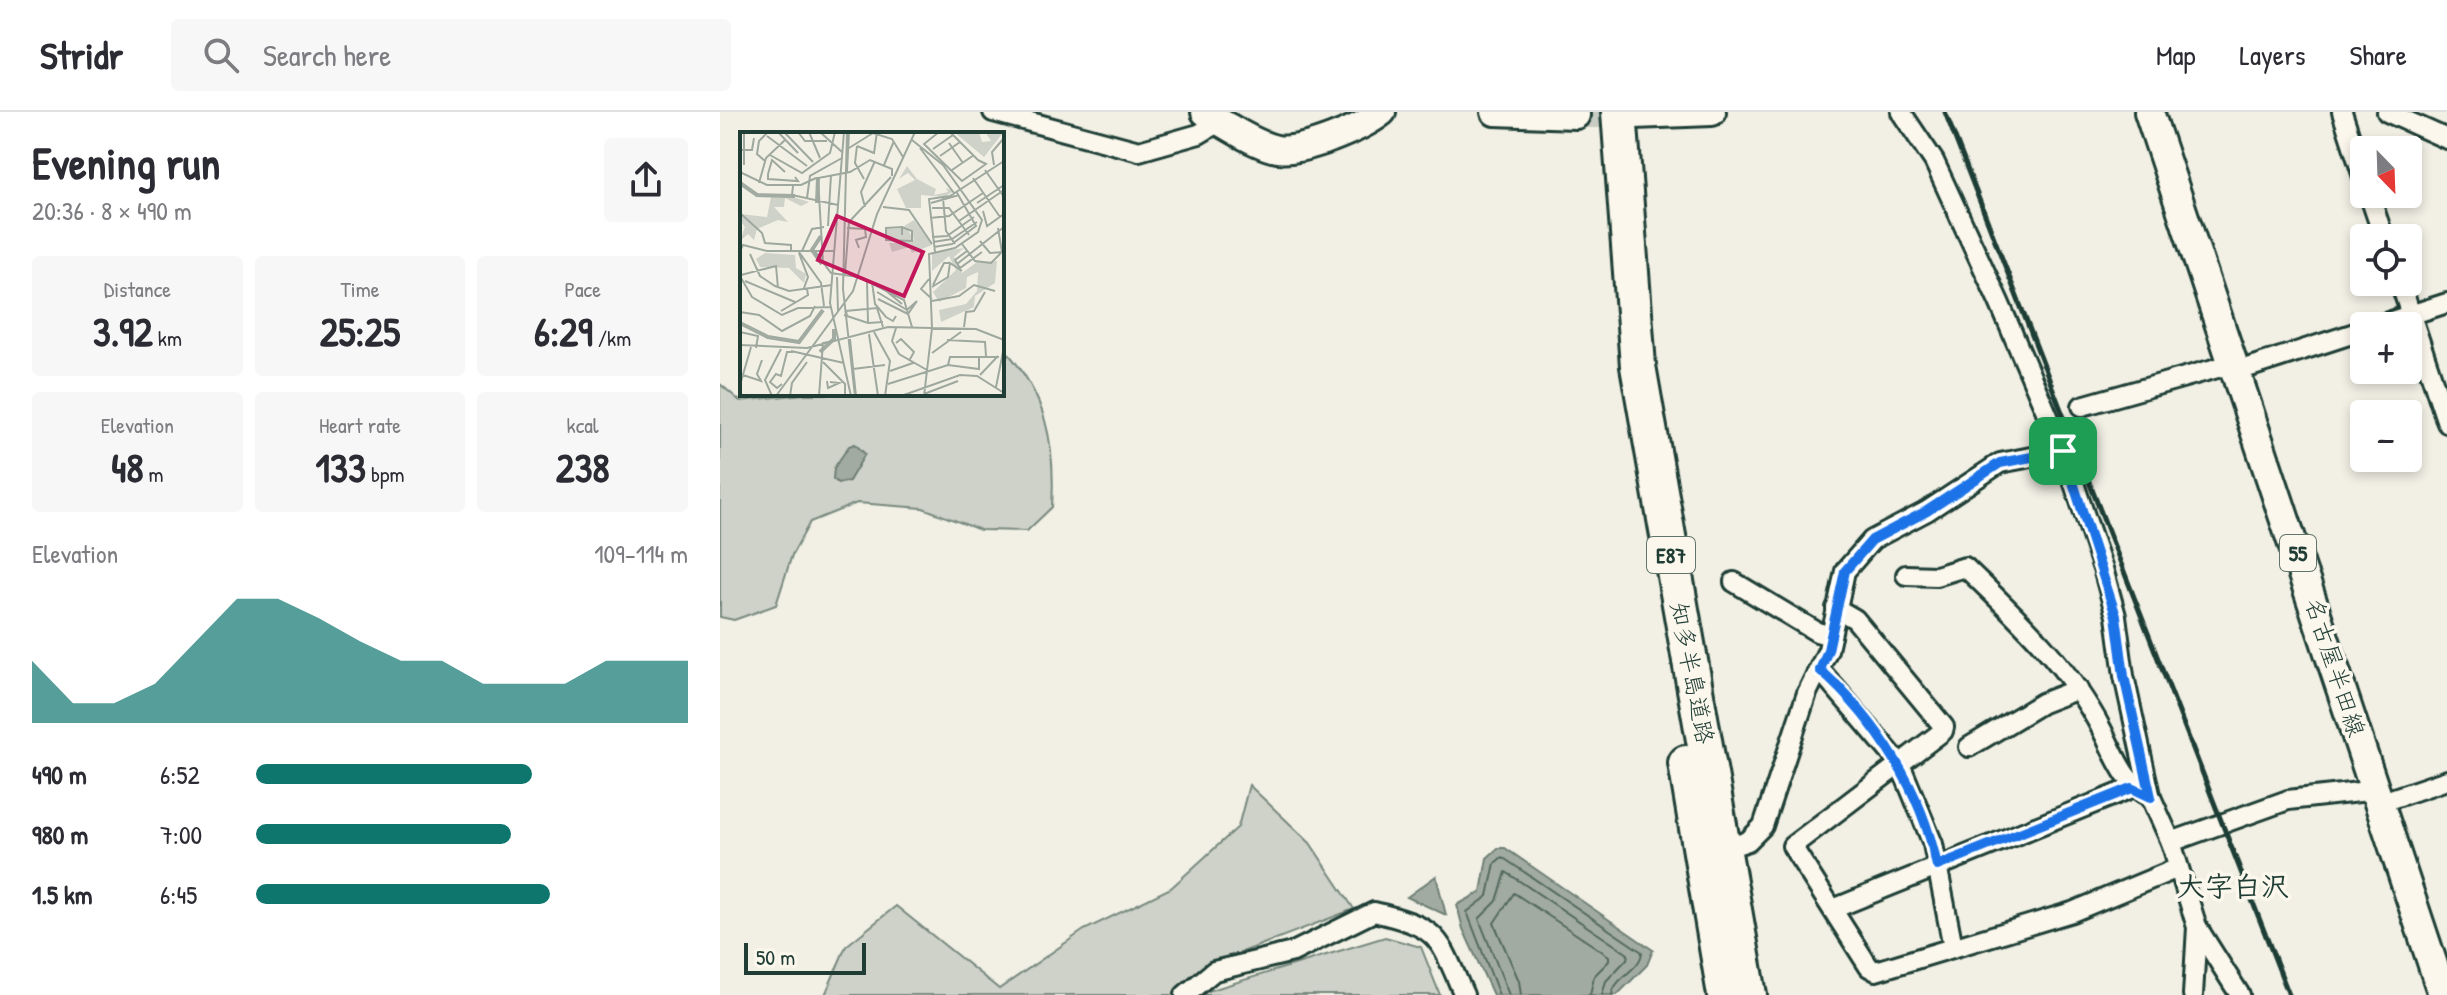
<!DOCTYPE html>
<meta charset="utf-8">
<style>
:root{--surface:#fff;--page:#f7f7f7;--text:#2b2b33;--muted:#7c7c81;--line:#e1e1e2;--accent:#0f766e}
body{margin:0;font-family:"Patrick Hand","Klee One",sans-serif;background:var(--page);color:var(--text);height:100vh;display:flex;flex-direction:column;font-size:30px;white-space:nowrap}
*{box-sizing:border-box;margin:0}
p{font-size:26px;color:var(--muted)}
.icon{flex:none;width:44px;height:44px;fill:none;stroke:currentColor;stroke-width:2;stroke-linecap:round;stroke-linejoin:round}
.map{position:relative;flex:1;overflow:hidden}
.panel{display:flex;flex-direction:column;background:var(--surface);width:720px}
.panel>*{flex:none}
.needle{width:52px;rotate:157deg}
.tools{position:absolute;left:1630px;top:24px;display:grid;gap:16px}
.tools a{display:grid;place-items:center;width:72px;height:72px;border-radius:8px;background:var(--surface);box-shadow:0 4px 12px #0003;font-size:40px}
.scale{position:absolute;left:24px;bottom:20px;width:122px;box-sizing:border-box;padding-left:8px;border:4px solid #1f3d34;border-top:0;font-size:22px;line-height:28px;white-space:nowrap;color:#1f3d34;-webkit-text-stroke:6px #fbf7ec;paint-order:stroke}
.pin{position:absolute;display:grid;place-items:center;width:68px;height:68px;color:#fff;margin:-34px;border-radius:16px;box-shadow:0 4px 12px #0006}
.round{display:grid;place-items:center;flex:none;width:84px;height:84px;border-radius:8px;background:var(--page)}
.headline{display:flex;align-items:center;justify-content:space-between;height:136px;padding:0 32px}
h1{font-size:44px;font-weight:700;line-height:60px}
.figures{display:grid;grid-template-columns:repeat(3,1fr);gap:12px;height:136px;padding:8px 32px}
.figures div{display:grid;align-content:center;border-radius:8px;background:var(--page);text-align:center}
.figures b{font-size:40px;font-weight:700}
.figures small{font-size:22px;font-weight:400}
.figures p{font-size:22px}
.chart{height:224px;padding:16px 32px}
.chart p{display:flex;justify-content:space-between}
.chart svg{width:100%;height:144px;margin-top:8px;fill:var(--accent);opacity:.7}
ul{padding:0 32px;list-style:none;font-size:26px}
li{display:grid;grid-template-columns:128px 96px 1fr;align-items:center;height:60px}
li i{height:20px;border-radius:10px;background:var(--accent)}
header{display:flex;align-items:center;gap:48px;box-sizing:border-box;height:112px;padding:0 40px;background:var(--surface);border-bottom:2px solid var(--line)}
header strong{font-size:38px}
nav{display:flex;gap:44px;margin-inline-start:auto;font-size:28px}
.search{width:560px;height:72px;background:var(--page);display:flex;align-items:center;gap:20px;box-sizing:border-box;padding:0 28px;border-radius:8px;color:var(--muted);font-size:30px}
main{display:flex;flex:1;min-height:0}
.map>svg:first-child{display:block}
</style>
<header>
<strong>Stridr</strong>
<div class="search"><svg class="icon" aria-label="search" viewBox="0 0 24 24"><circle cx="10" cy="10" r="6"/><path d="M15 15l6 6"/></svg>Search here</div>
<nav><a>Map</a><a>Layers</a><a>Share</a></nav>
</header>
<main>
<section class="panel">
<div class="headline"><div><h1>Evening run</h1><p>20:36 · 8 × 490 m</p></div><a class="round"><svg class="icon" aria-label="share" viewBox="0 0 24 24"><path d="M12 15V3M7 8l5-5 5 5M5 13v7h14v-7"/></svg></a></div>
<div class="figures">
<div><p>Distance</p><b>3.92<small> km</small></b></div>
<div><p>Time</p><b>25:25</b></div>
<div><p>Pace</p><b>6:29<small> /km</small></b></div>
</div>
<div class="figures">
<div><p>Elevation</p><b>48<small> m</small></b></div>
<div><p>Heart rate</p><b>133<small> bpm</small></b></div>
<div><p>kcal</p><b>238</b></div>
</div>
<div class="chart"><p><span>Elevation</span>109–114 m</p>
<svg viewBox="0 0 160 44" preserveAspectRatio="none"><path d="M0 44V25L10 38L20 38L30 32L40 19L50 6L60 6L70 12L80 19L90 25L100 25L110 32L120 32L130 32L140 25L150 25L160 25V44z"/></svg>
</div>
<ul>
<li><b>490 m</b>6:52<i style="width:64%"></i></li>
<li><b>980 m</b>7:00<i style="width:59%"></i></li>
<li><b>1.5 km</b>6:45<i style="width:68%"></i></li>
</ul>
</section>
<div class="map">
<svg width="1727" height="883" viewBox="0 0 1727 883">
<rect width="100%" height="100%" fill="#f2f0e5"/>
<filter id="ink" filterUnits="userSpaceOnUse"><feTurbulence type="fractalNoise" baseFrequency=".0125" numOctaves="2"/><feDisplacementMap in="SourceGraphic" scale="16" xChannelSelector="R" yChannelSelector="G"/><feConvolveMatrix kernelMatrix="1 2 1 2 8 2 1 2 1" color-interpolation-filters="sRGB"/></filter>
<g filter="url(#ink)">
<g fill="#cfd2c8" stroke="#77887e" stroke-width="2">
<path d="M282,234C326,282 336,331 332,395L307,419L260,418L203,396L137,391L90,410L72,443L56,493L14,508L0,505V272L20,289L85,282H282Z"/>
<polygon points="529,673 590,731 634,797 491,852 453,883 105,883 126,834 176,794 279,877 364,818 451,776 518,715"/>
<polygon points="665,825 701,835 720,883 475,883"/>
</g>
<g fill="#a2aba1" stroke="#6e7f75" stroke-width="2">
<polygon points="135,332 145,342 129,369 118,371 113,367 114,356 129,334"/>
<polygon points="778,736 785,736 933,838 927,853 897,883 773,883 743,817 737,793 761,780 767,746"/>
<polygon points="716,764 726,803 687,785"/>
</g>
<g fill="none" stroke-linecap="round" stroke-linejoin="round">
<g stroke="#536960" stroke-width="2">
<path d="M779,883L747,800L768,784L775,751L782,745L922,840C921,858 894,865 892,883"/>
<polyline points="789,883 759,807 777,789 786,760 908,842 907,847 886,869 882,883"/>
<polyline points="801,883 799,869 774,811 794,781 889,844 889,849 874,864 870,883"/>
</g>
<polyline stroke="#c8ccc2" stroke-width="26" stroke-dasharray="26 13" stroke-linecap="butt" points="856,3 914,3"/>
<defs>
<g id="street">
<polyline points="273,0 419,39 479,22 499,10"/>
<polyline points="1181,0 1214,49 1279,190 1343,339 1384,460 1396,504 1404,564 1430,683 1451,730 1477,815 1473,883"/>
<polyline points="1622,0 1644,68"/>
<polyline points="1667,0 1727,27"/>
<polyline points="1649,82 1664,126"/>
<polyline points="1680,170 1727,311"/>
<polyline points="1656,214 1727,191"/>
<polyline points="1518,259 1644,218"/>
<polyline points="1362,294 1515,251"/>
<path d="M1186,463L1216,464L1245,455C1297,505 1349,554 1382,618C1396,645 1404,672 1431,685"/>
<polyline points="1014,470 1097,520 1111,524"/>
<polyline points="1116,496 1135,507 1224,615 1223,619 1072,734 1149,855 1156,859 1352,800 1458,756"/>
<polyline points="1100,558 1180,652 1213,732 1233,835"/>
<polyline points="1249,635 1322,591 1358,577"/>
<polyline points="1659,691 1727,668"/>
<polyline points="1451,730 1568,688 1657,678"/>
<polyline points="1016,733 1028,729 1043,714 1087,581 1108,538 1125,459 1152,428 1207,399 1280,351 1343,339"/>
<polyline points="1113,797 1412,676"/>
<polyline points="1477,815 1520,883"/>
<path d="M465,883L494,859L573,840L654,800C721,816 718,824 744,883"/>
</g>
<g id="secondary">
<path d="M485,0C501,11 538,34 557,37C583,41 642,16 662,0"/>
<polyline points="775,0 856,3"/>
<polyline points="914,3 992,0"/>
</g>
<polyline id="primary" points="1429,0 1723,883"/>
<g id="highway">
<polyline points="899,0 918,254 1029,883"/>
<polyline points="966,651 1005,883"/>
</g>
</defs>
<use href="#street" stroke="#1f3d34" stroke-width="24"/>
<use href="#secondary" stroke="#1f3d34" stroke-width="32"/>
<use href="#primary" stroke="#1f3d34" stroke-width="34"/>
<use href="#highway" stroke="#1f3d34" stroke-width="40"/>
<use href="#street" stroke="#fbf7ec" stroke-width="18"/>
<use href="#secondary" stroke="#fbf7ec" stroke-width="26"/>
<use href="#primary" stroke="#fbf7ec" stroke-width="28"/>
<use href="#highway" stroke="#fbf7ec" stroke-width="34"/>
<polyline stroke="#1f3d34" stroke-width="5" points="1225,0 1569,883"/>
</g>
</g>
<g fill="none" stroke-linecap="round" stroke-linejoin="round" filter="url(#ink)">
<defs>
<path id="route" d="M1343,339L1396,504L1404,564L1431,685L1412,676L1217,754C1202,679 1157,608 1100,558L1108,538L1125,459L1152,428L1207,399L1280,351Z"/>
</defs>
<use href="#route" stroke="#fff" stroke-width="16"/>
<use href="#route" stroke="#1a73e8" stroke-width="10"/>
</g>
<g text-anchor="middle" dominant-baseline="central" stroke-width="7" stroke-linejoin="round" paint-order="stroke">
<g fill="#fbf7ec" stroke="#61756b" stroke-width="2">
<rect x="1560" y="423" width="36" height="36" rx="6"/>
<rect x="927" y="425" width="48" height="36" rx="6"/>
</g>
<g font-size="22" font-weight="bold" fill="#1f3d34">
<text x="1578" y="441">55</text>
<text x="951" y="443">E87</text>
</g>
<g font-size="24" fill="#1f3d34" stroke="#fbf7ec">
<text transform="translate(1616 555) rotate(72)">名古屋半田線</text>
<text transform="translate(973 561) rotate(79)">知多半島道路</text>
</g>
<g font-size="28" font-weight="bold" fill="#1f3d34" stroke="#fbf7ec">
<text x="1513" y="774">大字白沢</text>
</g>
</g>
<g transform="translate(20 20)">
<rect width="264" height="264" fill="#f2f0e5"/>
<path d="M214,0H239L242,10L251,9L245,0L262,2L244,25ZM167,34L177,47L196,57L194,63L208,60L206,56L214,59L204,65L181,63V76H166L157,57L175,48L168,41L159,47ZM44,62L69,70L61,74L45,66L44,75H34L48,90L38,88L17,97L14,108L8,102L0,109L5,95L2,91L0,77L1,82L27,85L31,65ZM174,88L192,113L172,121L169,115L152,120L149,111H158L147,108V97L167,96L174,109L172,98L164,94ZM224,116L214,125L222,141L237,130L257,129L255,151L235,164L234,175L201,190L199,178L226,172L237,159L238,140L227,145L226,156L199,170L193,160L216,138L209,124L192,139V121ZM25,121L55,123L56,136L66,142L64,151L49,136L20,135L16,127Z" fill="#cfd2c8"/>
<path fill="none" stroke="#a2aba1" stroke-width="4" d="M0,51L17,63L55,64M77,71L78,45M81,104L72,118L82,132M0,191L28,205L59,210L83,178M80,220L94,207V197"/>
<path fill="none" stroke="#9ea89e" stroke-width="2" d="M4,0V33M38,0L58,21M44,0L73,30M58,0L65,9H87M69,0L80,26M80,0L102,20M104,0L90,171L111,264M107,0L103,157L115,264M199,0L184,12L222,49L246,32L238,28M210,0L239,29M27,4L67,34M172,8L203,33L242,88L238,100L215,116L189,122L192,196M209,11L223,31M117,14L134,21L137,0M117,14L115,31L124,47M109,16L133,1L152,7L163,25M180,16L214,61M193,17L213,3M0,18H12L14,6M30,23L62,41L90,21L95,0M200,24L220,10M25,29L17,22L19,9L28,0M144,33L154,9M254,33L252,20L264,6M212,38L234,23M245,38L264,65M0,40L27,53H61L76,46M107,40L109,0M28,42V47L58,49L55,45M28,42L32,28L45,40M233,46L260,85M19,51L26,26L45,8M53,54L52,63L98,73M67,66L70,44L102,26M203,66L206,99L215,112M191,71L219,63M237,71L264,53M125,75L121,60L135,29M143,75L169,78L192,112M192,76H209L229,103M243,79L247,94L264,82M0,81L22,101L25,111L51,113V118M190,86L209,84L243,61M219,89L264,58M88,94L91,43M107,96L125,97L126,105L116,108L119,116M162,103V95L146,96V108L172,109V99L162,95M192,105L207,104L234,85M240,109L250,121L263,120M193,110L212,107L237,90M222,112L235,129L251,131L262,120L258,96M194,115L212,112L236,94L216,59M74,118L91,141L118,145M0,119L3,113L27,119H94M62,119L72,97L84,95M227,119L215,128L220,136L242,120M59,120L81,151L84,174M195,120L189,67L210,64L264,29M59,121L68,145L64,156M10,122L20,144L35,154L49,159L92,153M83,131L78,46L110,40L130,28L152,37V44M217,132L264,95M105,142L109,90L151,45M1,143L36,134L38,156M0,144L12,165L42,183L58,176L91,175M97,145L98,179M121,146L164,168L172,195M189,147L181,157L192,167M5,149L55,170M127,149L128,191M132,150L135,172L146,185L153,189L156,184M139,153L162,172M193,153L204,131H210M192,155L208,145L210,131L222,139M137,160L167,178M138,167L168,182M192,169L219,164L234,153L255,159M167,178L177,169L168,182M41,179L68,163L67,157M0,180L19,183L42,199L70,184L75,174M104,183L128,191L143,190M107,184L106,179L137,176L143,195M224,195L226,180L234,179L245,160M156,196L152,209L159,222L187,238M0,200L18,204L16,216M134,200L150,229L145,264M129,202L138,264M110,207L116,264M207,208L245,210L246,224M156,211L161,207L174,220L169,229M0,213L67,216L148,195L236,197L264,208M51,219L104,231M192,221L221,200M83,230L105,252V264M208,233L210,225H259M113,237L145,233M150,239L173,231M0,242L21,249L17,242L22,228M240,243L258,224M87,249L88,256L99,251L90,250M42,252L37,256L30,250L36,242L41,244L47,220H53M148,252L208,233L239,237V224M0,253L11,215M256,255L264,215M184,262L218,249M32,264L25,248L41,217M36,264L113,159L137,82L175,0M50,264L52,251L67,230M79,264L83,211L93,209M161,264L220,243L237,244L264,261M184,264L192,196"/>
<path fill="#c2185b" fill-opacity="0.15" stroke="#c2185b" stroke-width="4" d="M97,84L183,120L164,164L78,128Z"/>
<rect width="264" height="264" fill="none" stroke="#1f3d34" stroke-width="4"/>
</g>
</svg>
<div class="tools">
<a><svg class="needle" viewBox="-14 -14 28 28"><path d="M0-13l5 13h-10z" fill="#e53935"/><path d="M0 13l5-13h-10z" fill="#7c7c81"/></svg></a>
<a><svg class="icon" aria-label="locate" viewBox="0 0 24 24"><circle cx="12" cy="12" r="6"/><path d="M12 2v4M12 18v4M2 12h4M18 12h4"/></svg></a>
<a>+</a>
<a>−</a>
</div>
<div class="scale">50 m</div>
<div class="pin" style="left:1343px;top:339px;background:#1e9e55"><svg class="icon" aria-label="arrive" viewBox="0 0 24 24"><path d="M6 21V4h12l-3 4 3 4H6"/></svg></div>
</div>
</main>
